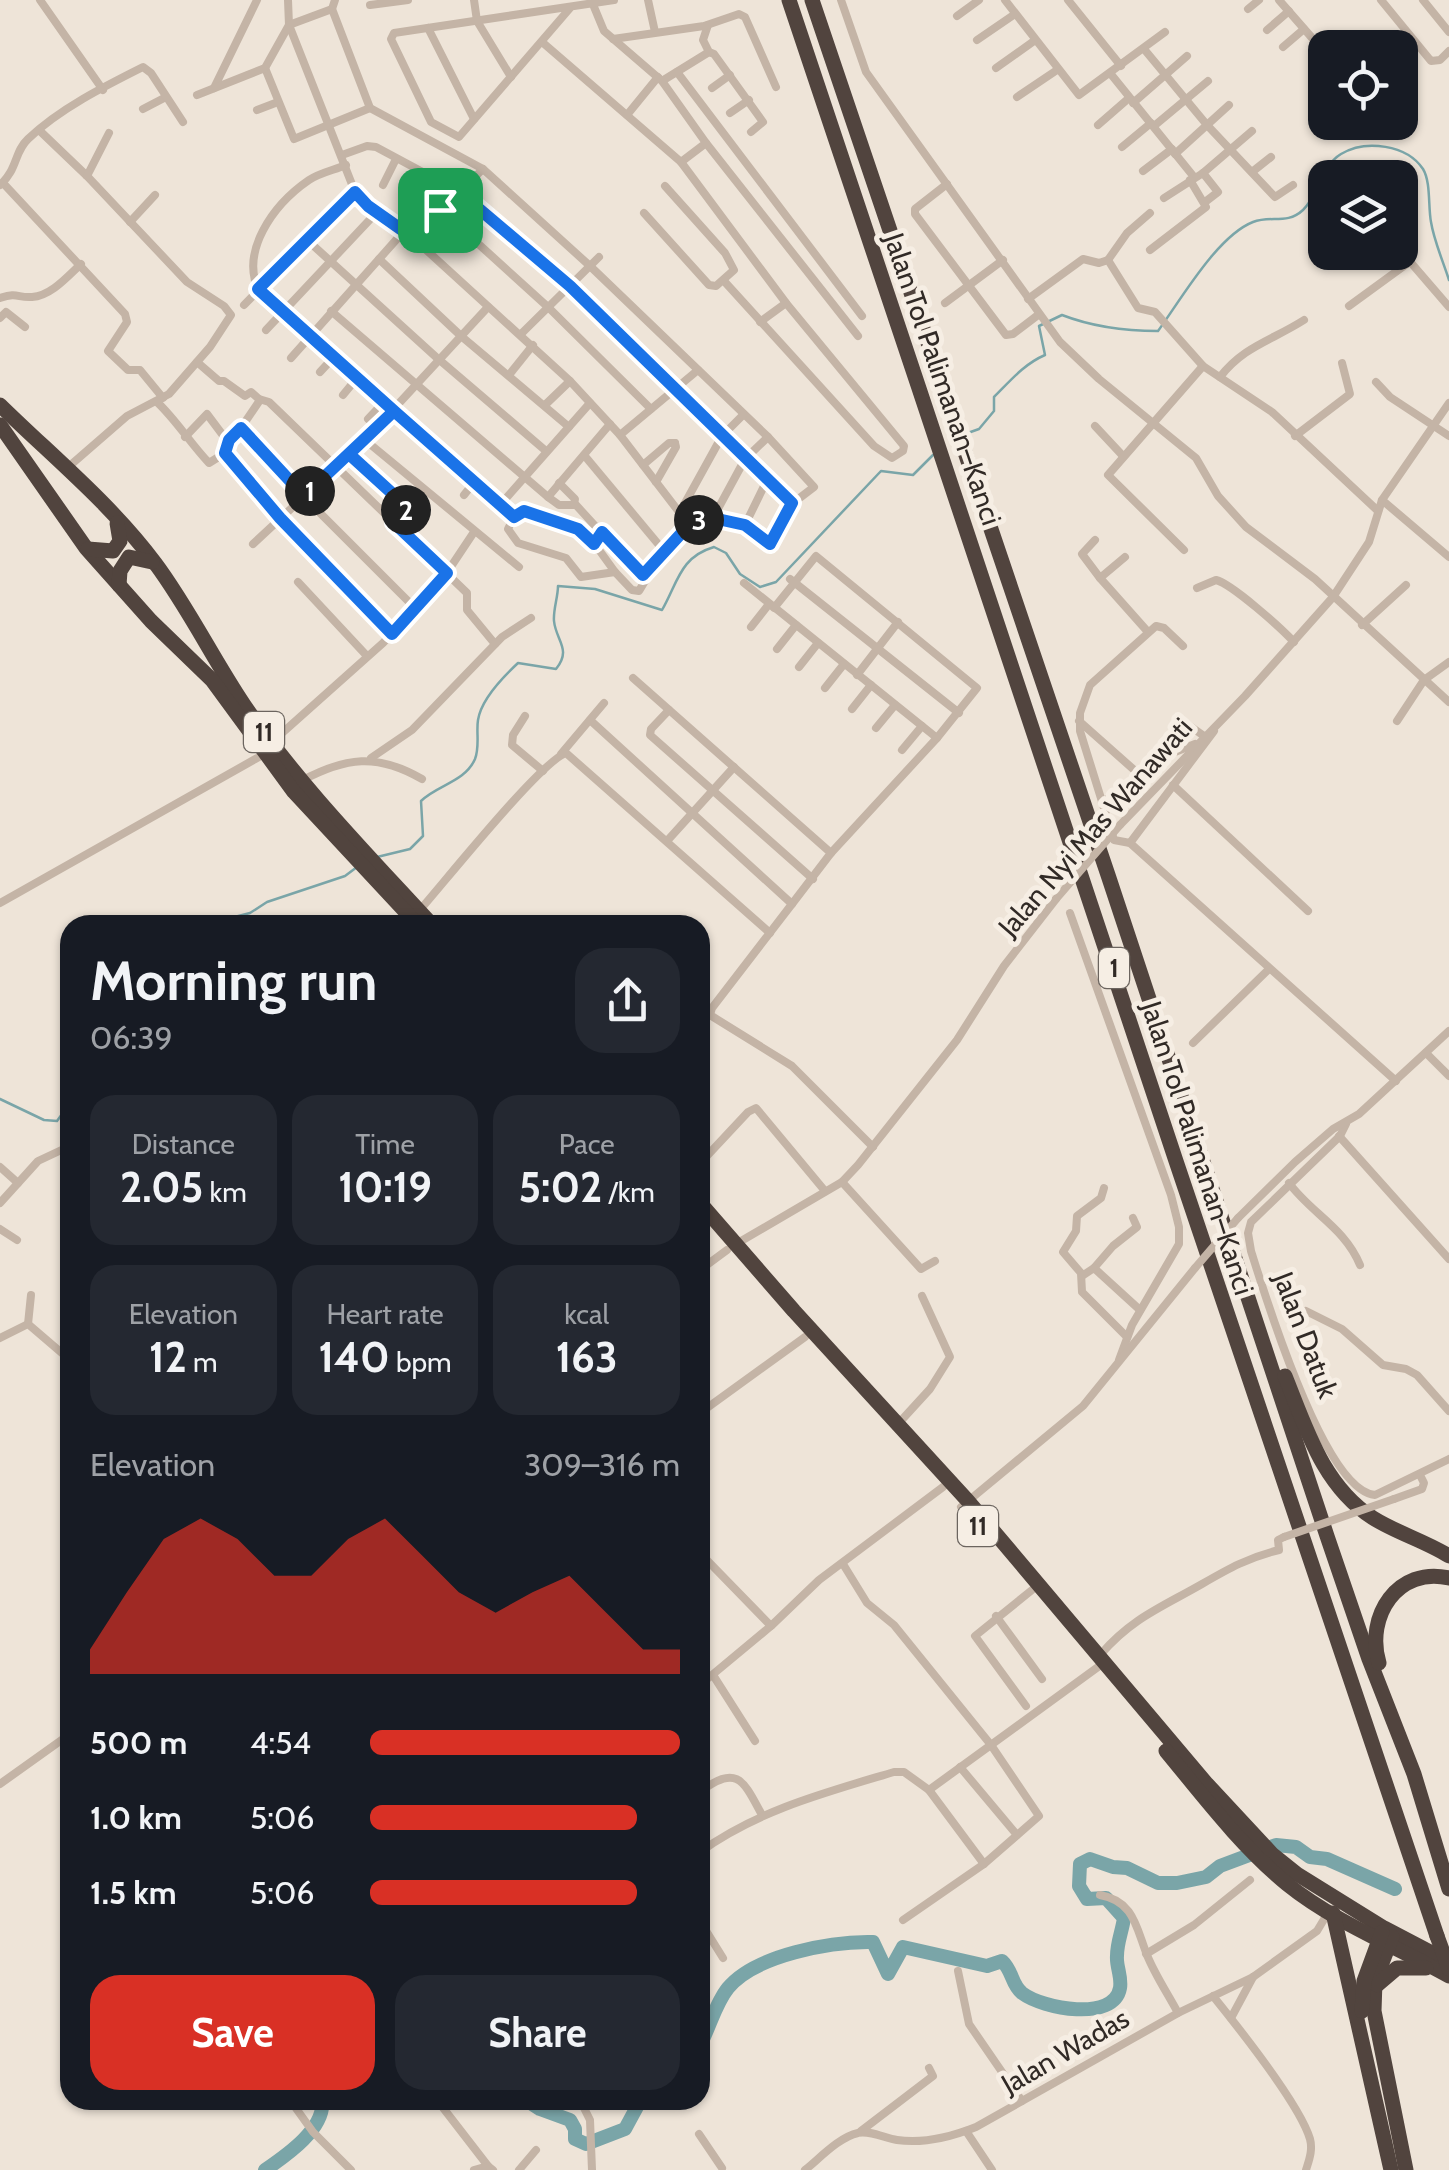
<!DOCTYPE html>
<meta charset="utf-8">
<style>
:root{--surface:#171b24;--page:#242831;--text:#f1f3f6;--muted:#9ea1a6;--accent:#d93025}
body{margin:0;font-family:Cabin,sans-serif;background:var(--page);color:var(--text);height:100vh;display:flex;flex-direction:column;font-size:38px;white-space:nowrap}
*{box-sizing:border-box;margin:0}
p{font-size:32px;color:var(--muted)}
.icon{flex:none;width:55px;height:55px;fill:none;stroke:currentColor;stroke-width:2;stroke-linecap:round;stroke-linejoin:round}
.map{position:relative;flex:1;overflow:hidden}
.panel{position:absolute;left:60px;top:915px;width:650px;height:1195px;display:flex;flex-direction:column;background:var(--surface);border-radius:30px;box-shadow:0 2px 8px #0004}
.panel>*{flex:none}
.buttons{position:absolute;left:1308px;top:30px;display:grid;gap:20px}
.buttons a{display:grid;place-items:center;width:110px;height:110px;border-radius:20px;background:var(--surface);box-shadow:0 2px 8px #0004;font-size:50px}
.pin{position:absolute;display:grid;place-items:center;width:85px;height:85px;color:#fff;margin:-42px;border-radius:20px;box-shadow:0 5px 15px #0006}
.km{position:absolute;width:50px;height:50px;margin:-25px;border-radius:50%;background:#222;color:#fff;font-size:28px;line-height:50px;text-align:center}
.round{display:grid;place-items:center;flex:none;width:105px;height:105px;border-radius:30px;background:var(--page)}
.summary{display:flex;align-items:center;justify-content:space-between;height:170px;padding:0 30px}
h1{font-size:55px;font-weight:700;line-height:75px}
.metrics{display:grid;grid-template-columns:repeat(3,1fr);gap:15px;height:170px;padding:10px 30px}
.metrics div{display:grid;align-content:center;border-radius:25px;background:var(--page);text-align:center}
.metrics b{font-size:42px;font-weight:700}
.metrics small{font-size:28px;font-weight:400}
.metrics p{font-size:28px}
.chart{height:280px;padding:20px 30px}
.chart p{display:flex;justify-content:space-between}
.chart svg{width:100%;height:180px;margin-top:10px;fill:var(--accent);opacity:.7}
.action{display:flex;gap:20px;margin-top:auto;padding:20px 30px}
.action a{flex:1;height:115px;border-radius:30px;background:var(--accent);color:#fff;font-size:40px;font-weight:700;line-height:115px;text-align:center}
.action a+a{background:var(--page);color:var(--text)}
ul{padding:0 30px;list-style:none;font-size:32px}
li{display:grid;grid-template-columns:160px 120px 1fr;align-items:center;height:75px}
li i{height:25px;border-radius:12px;background:var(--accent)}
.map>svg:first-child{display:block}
</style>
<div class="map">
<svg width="1449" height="2170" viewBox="0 0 1449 2170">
<rect width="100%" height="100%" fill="#eee4d8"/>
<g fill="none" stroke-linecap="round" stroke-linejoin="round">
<g stroke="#7aa5a8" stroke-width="2.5">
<path d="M965,434L979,429L994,411V397C1010,381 1024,364 1045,355L1039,326L1062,315C1093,327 1125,331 1158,331C1180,301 1217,236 1253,222C1271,215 1287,225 1303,210C1319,195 1321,166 1341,154C1366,139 1407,145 1423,169C1431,182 1428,207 1431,222C1434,241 1443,261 1449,280"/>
<path d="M377,857L410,849L423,836L421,801C437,785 465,782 475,759C480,746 476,732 478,720C481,700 504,676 518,663L556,669C572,649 556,641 554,621C553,610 558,597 558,586L595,589L662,610C678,582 680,557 714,547L726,553L740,574L760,587L776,582L881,471L913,475L933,455"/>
<polyline points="217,925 219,921 250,913 267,902 345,876 357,867"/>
<polyline points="0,1099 44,1120 57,1121 70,1103"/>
</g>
<g stroke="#7aa5a8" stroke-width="14">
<path d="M700,2045C710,2027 715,2004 728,1988C755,1955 832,1941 873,1942L888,1974L903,1947L987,1966L1002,1961C1013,1971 1011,1984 1022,1993C1043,2009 1114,2022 1120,1988C1122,1977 1116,1966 1117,1956C1117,1942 1122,1932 1124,1918L1106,1898L1087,1899L1079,1886L1080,1864L1090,1859L1113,1867L1127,1868L1158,1883H1177L1206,1877L1220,1866L1276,1845L1296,1847L1310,1857L1327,1859L1395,1889"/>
<polyline points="526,2100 540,2109 570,2120 575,2129 575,2139 586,2144 625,2129 638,2105 645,2100"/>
<path d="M265,2170C287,2155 326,2128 322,2100"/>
</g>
<g stroke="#c4b4a6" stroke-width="8">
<polyline points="40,0 103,90"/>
<polyline points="288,0 289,25 355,192 367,206 412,237 570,381 620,435 689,525"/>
<polyline points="474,0 477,21 511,77"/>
<polyline points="648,0 655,32"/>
<polyline points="841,0 866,72 1060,342 1099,379 1196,458 1218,496 1246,527 1315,579 1449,702"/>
<polyline points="1005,0 1079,95 1165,32"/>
<polyline points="1068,0 1121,66"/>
<polyline points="1279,0 1313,39"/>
<polyline points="1381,0 1431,61 1440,60 1449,51"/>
<polyline points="1423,0 1449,32"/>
<polyline points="592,2 604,31 662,81 706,143 681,162"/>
<polyline points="370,5 408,0"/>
<polyline points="571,7 459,137 431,122 391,39 394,33 614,0"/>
<path d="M332,9L370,108L483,169L590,266L768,437L814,487L793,503L770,544C761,540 755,530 745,526C689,497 662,553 639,591L632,590L615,572"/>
<polyline points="1248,9 1259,0"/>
<polyline points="957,16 979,0"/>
<polyline points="708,25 703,40 709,52 714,54 763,122 751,132"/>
<polyline points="428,28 474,119"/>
<polyline points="1267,30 1289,11"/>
<polyline points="613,39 704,26 739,14 745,17 776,87"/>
<polyline points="977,40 1015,14"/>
<polyline points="542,42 681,162 786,303 904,446 903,451 892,458 874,446 724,281"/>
<polyline points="1283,47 1304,29"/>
<polyline points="1144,49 1207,125 1275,197 1293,185"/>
<polyline points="265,68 294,139 370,108"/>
<polyline points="996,68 1034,41"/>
<polyline points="677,72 862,316"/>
<polyline points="1110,73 1194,177"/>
<polyline points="662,81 709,52"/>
<polyline points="214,88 257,0"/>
<polyline points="712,88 730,75"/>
<polyline points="197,95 265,68 289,25 332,9 335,0"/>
<polyline points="1017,97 1057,70"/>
<polyline points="1133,103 1187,56"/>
<polyline points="143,109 166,97"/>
<polyline points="257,110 278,102"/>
<polyline points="730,113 749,100"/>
<polyline points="627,115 658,77"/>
<polyline points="1098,125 1129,98"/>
<polyline points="1154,126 1208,81"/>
<polyline points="40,131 87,176 187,282 224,306 231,315 210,347 169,394 127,416 66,469"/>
<polyline points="706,143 858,336"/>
<polyline points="1122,147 1151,123"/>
<polyline points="1175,154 1229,105"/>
<polyline points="342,155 367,146 376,147 458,191 570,286 793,503"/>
<path d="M346,165C334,170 319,173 309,180C274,204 237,253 261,295L501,504L514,517L508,529L518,543L566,558L581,577L615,572L594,543L602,532"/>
<polyline points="1143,171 1172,149"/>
<polyline points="1252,172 1271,157"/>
<polyline points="1203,173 1218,192 1205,202"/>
<polyline points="87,176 109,133"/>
<polyline points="3,183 125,314 127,322 108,351 128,370 140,370 163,398"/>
<polyline points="947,184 915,209 915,214 1006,335 1013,334 1038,315"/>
<path d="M0,185C18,169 14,152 28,139C59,109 105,86 143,67L151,73L183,122"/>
<polyline points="383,185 396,159"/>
<polyline points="409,198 430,176"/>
<polyline points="1164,198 1203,173 1252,131"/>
<polyline points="441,210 483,169"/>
<polyline points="644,213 709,285 716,286 734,270 725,253 665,186"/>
<polyline points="130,222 155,195"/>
<polyline points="412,237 441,210 549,308 651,409"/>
<polyline points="306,239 436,357 546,451"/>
<polyline points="1150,250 1206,207 1190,180"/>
<polyline points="1400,250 1449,307"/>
<polyline points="379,259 461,336 569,427"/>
<polyline points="1108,260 1127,233 1150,213"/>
<path d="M0,298C18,292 17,298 32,297C51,296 68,276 81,264"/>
<polyline points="1028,299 1083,259 1099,263 1108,260 1138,308 1155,312 1203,366 1272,412 1378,511"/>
<polyline points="945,303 1003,260"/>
<polyline points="244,305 355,192"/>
<polyline points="1349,306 1408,263"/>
<polyline points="331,311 548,497 559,505 576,505 639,574 646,575"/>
<polyline points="0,318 6,312 25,327"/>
<polyline points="760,322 786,303"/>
<polyline points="266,330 377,212"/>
<polyline points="521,334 599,257"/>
<polyline points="291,358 404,231"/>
<polyline points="197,362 219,381 224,381 245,396 251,392 260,400 241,428 304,497 415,608"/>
<polyline points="320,372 333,358"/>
<polyline points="509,375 533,345"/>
<path d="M1220,377C1244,346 1271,341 1304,320"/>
<polyline points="1376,382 1390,397 1449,436"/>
<polyline points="343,395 357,378"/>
<polyline points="259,399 269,402 467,593 467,610 495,644"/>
<path d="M157,402C177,421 190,443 209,463L225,453L281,518L392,634"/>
<polyline points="545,405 570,381"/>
<polyline points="368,419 384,402"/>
<polyline points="1095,426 1123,456"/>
<polyline points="620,435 698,370"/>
<polyline points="1295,436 1350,394 1342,363"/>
<polyline points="185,437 207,414 225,438 231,439 241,428"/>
<polyline points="365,440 519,567"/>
<polyline points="349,454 406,506 394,523"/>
<polyline points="584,455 664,551"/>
<polyline points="643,465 669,443 675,443"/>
<polyline points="656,482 676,447 675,443"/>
<polyline points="559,483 575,499 574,504"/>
<polyline points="464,495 475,481"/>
<polyline points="548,497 610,424"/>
<polyline points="1382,500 1449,557"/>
<polyline points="501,504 590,403"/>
<polyline points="680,512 722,436 743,415"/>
<polyline points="514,517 524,511 578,529 594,543"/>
<polyline points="713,518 745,459 768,437"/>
<polyline points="745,525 767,480"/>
<polyline points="1095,540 1082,554 1100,578"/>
<polyline points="253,544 365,440 488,307"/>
<polyline points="1184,550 1108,475 1203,366"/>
<polyline points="1125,557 1100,578 1148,632"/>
<polyline points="790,579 959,713"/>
<polyline points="298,582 367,656"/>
<polyline points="744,583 937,738"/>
<path d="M1197,588L1216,580C1232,584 1281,628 1294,642"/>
<polyline points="774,608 816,556 977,688 937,738 831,853"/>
<polyline points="1362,625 1406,585"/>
<polyline points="751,627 769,604"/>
<polyline points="1183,646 1164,628 1156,626 1090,685 1080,713 1080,731 1114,840 1130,843 1396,1081"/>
<polyline points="777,649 796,625"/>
<polyline points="799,667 818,643"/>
<polyline points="857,675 898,622"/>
<polyline points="633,678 831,853 792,904"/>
<polyline points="825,688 844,664"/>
<polyline points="852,709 871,685"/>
<polyline points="669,710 651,729 650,735 813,879"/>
<polyline points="525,716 513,735 512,745 543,771"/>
<polyline points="1177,717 1204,736"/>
<polyline points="590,720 792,904 712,1008 710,1015 792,1066 873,1147"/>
<polyline points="1079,721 1141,776"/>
<polyline points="1397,721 1424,680 1449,662"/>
<polyline points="876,728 895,705"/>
<polyline points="272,742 383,643 444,577 474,532"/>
<polyline points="902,750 922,726"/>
<polyline points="561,754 604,703"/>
<polyline points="371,758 412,730 502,637 531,618"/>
<path d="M301,781C346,757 377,753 422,779"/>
<polyline points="1173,785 1308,911"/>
<polyline points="1102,803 1170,754 1195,744"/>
<polyline points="1120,825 1245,696 1333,597 1369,542 1382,500 1449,403"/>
<polyline points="667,841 734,767"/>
<polyline points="1130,843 1214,731"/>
<polyline points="0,903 266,753"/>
<path d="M419,911C443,884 541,761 566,753L770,933"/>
<polyline points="1070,913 1171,1195 1179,1227 1179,1244 1132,1325 1119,1360"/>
<polyline points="1193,1043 1269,969"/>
<polyline points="1426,1053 1449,1076"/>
<path d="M1346,1124L1340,1136L1251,1222L1248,1233L1251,1251C1266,1298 1324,1490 1375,1495L1449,1459"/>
<polyline points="1339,1136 1449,1259"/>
<polyline points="705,1158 748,1112 756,1108 825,1191"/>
<polyline points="0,1167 18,1183"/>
<polyline points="842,1182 921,1269 935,1261"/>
<path d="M1289,1183C1311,1213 1345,1228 1360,1265"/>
<polyline points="1104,1188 1101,1198 1077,1216 1076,1231 1063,1252 1081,1273 1082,1292 1127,1337"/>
<polyline points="0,1203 38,1161 70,1146"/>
<polyline points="1238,1218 1295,1162 1333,1129 1359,1114 1449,1031"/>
<polyline points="0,1229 17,1240"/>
<polyline points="736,1244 842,1182 858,1165 957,1040 1004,966 1056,899"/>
<polyline points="1094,1268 1113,1246 1137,1227 1133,1218"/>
<polyline points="700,1270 727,1250"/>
<polyline points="1082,1276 1094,1268 1140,1310"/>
<polyline points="1306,1311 1342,1329 1383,1365 1406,1369 1417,1375 1449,1411"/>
<polyline points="28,1324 31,1295"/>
<polyline points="0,1338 28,1324 70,1360"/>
<polyline points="700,1413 805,1337"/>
<polyline points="898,1424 930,1389 950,1357 922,1296"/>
<polyline points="1394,1499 1422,1489 1424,1483 1420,1475"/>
<polyline points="961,1507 1083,1406 1195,1268"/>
<polyline points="700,1553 771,1626"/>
<polyline points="843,1564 867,1603 894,1625 991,1745 1039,1816 984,1864 903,1920"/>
<polyline points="996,1616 1042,1679"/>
<path d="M1101,1654C1132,1618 1162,1607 1202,1584C1228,1569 1249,1557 1279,1550L1278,1540L1284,1537"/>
<polyline points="713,1675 755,1741"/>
<polyline points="700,1685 771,1626 819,1580 943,1487"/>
<polyline points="1026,1706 975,1636 1032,1590"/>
<polyline points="960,1767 1017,1835"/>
<polyline points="0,1784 70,1734"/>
<polyline points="929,1790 984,1864"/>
<path d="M700,1792C738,1763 744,1782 762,1815"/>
<path d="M700,1852C758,1810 827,1792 894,1772H904L929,1790L1098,1667"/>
<path d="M1100,1895C1134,1901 1136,1927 1147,1955C1155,1975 1168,1994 1178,2013"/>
<polyline points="700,1921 723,1958"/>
<polyline points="1146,1954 1194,1925 1250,1880"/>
<polyline points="958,1971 969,2024 1022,2101"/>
<path d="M1213,1996C1238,2027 1300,2105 1310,2139C1313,2150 1309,2160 1306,2170"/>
<polyline points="1231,2018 1253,1977"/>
<polyline points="290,2100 313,2132 351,2170"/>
<polyline points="437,2100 488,2166"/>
<polyline points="580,2100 590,2120 592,2170"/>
<polyline points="467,2102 469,2100"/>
<polyline points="861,2131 933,2076 929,2068"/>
<polyline points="966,2131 992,2170"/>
<polyline points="699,2134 722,2168"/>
<polyline points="474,2170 488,2166 493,2170"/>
<polyline points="519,2170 536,2150"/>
<path d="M805,2170C819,2159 839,2137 858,2133C869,2130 885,2138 897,2140C924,2144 951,2137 976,2127L1178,2013L1253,1977L1317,1931L1329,1911"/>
</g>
<g stroke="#51443e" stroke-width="15">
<path d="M789,0C1006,645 1217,1292 1437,1936"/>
<polyline points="812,0 1108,875 1327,1536 1369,1659 1414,1774 1449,1889"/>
<path d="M0,405C52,456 111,504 155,563C188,607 213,659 244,705C299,785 366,853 432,925"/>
<polyline points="0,425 86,548 151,621 212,680 294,792 416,923"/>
<polyline points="88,549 113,551 120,541 117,523"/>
<polyline points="119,585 120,571 129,557 152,562"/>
<polyline points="700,1203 794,1311 968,1501 1206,1783 1272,1854 1297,1874 1384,1928 1449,1962"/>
<path d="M1285,1376C1306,1428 1323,1486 1373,1518C1397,1533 1425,1541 1449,1556"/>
<path d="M1379,1663C1365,1616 1398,1566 1449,1578"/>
<path d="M1166,1751C1204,1797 1241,1846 1287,1884C1334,1922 1395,1946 1449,1976"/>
<polyline points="1333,1913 1391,2170"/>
<polyline points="1392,1937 1375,1981 1374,2011 1406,2170"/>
<polyline points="1377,1985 1397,1968 1426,1968"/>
<polyline points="1362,2011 1364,1981 1382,1932"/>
</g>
<g stroke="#c4b4a6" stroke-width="8">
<polyline points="1056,899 1120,825"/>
<polyline points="1195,1268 1238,1218"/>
<polyline points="1284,1537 1394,1499"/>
</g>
<polyline stroke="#51443e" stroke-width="15" points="1437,1936 1449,1969"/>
</g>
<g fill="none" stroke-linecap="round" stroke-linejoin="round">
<defs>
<polyline id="route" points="440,210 412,237 368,206 355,192 258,289 394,411 304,496 241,428 229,440 225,453 280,518 392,634 447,573 394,523 406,506 349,454 394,411 514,517 524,511 578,529 594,544 602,532 643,575 689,525 702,519 713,518 745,525 770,544 792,503 570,286 458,191 440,210"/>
</defs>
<use href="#route" stroke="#fff" stroke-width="20"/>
<use href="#route" stroke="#1a73e8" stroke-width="12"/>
</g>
<g text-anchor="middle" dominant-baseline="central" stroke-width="10" stroke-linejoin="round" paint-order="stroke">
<g fill="#f6eee4" stroke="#6c655f" stroke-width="2.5">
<rect x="244" y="712" width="40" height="40" rx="8"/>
<rect x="1099" y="948" width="30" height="40" rx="8"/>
<rect x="958" y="1506" width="40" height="40" rx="8"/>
</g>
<g font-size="25" font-weight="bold" fill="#312a26">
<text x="264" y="732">11</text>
<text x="1114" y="968">1</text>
<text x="978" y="1526">11</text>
</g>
<g font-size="28" fill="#312a26" stroke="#f6eee4">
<text transform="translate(943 379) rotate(71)">Jalan Tol Palimanan–Kanci</text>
<text transform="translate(1095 827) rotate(-49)">Jalan Nyi Mas Wanawati</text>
<text transform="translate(1198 1148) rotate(72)">Jalan Tol Palimanan–Kanci</text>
<text transform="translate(1306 1335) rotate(69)">Jalan Datuk</text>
<text transform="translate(1065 2051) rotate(-30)">Jalan Wadas</text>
</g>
</g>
</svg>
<div class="buttons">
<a><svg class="icon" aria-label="locate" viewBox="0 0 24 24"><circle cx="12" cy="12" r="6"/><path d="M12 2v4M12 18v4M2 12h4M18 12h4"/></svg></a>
<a><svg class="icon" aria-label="layers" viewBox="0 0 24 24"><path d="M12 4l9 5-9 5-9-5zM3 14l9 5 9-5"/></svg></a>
</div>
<div class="pin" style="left:440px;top:210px;background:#1e9e55"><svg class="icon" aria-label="arrive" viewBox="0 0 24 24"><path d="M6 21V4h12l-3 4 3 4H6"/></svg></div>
<b class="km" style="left:310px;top:491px">1</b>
<b class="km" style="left:406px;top:510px">2</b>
<b class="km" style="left:699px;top:520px">3</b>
<section class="panel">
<div class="summary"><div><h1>Morning run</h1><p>06:39</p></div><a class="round"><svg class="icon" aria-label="share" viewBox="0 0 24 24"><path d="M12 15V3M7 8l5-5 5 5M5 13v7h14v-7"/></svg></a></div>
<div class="metrics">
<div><p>Distance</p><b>2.05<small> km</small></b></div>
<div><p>Time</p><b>10:19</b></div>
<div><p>Pace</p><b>5:02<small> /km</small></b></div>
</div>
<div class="metrics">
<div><p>Elevation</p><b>12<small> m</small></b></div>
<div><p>Heart rate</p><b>140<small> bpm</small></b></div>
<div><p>kcal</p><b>163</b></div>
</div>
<div class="chart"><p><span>Elevation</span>309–316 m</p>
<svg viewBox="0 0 160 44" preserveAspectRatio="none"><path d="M0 44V38L10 24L20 11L30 6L40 11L50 20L60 20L70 11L80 6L90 15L100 24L110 29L120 24L130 20L140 29L150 38L160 38V44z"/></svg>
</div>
<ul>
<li><b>500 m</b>4:54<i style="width:100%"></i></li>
<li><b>1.0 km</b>5:06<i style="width:86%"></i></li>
<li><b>1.5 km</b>5:06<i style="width:86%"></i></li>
</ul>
<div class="action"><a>Save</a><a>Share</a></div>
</section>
</div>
